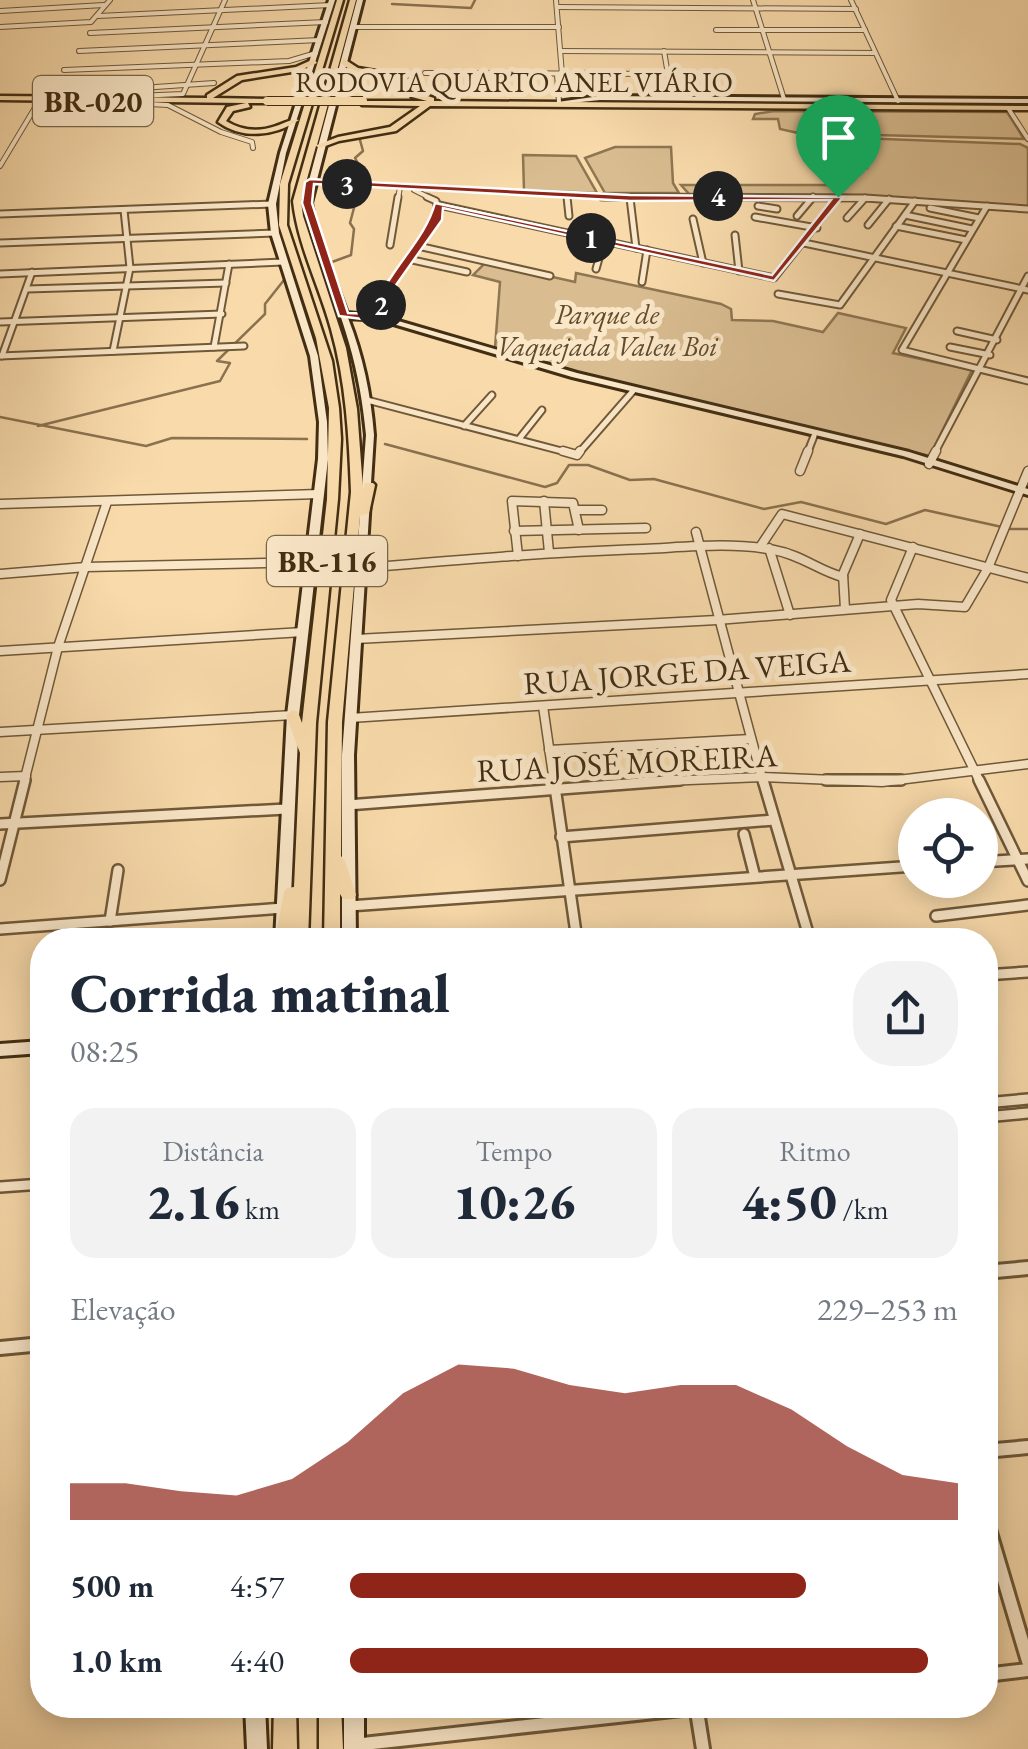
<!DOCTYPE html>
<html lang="pt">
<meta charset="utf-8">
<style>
:root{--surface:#fff;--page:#f2f2f3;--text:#1f2937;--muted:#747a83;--accent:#8f2418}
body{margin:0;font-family:"EB Garamond",serif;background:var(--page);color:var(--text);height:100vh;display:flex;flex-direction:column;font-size:38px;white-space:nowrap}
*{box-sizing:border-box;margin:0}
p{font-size:32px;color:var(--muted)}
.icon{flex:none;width:55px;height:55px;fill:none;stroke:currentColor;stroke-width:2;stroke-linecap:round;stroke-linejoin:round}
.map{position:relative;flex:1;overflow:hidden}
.sheet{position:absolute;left:30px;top:928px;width:968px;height:790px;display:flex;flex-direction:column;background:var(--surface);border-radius:40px;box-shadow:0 5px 25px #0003}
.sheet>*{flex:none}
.buttons{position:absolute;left:898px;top:798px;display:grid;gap:20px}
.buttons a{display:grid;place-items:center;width:100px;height:100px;border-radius:50%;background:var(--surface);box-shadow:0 5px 25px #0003;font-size:50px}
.pin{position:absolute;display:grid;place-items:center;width:85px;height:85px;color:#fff;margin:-102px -42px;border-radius:50% 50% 50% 0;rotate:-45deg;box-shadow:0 0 10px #0007}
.pin .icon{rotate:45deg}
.km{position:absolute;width:50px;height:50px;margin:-25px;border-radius:50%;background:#222;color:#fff;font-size:28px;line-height:50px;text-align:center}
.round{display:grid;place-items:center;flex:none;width:105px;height:105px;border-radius:40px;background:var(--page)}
.head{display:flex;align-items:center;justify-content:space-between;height:170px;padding:0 40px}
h1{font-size:55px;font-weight:800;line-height:75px}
.stats{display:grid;grid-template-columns:repeat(3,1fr);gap:15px;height:170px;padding:10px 40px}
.stats div{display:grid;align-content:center;border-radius:25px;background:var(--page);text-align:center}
.stats b{font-size:50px;font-weight:800}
.stats small{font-size:28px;font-weight:400}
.stats p{font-size:28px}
.chart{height:280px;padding:20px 40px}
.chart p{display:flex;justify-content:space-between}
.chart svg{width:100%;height:180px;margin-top:10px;fill:var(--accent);opacity:.7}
ul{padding:0 40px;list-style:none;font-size:32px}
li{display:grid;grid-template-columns:160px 120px 1fr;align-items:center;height:75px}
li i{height:25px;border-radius:12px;background:var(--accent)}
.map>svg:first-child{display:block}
</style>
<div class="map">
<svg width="1028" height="1749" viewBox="0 0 1028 1749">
<rect width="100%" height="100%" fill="#f8daab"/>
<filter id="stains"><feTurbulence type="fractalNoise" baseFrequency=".002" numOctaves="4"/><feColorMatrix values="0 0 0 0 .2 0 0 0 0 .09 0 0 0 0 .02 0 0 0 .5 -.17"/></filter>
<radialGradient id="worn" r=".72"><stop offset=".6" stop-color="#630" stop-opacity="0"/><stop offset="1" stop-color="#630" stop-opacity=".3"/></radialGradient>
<g fill="#d9bd91" stroke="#8e7652" stroke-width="2.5">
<polygon points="774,111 1007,112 1024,139 798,133 780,129 778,119 753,119 755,114"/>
<polygon points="805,136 1020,144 1028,148 1028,207 847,195 690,195 681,185 827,185 824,167 867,168 866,163 811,160"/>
<polygon points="615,147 671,147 673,183 679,193 605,193 585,158"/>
<polygon points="523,155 576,156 597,193 524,190"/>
<polygon points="486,262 575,282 576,273 721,304 731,309 732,320 773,321 823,332 838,313 906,328 893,353 972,370 930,456 585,374 495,348 500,282 473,275"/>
</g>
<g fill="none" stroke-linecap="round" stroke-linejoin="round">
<g stroke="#8a724f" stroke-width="2.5">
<polyline points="392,4 471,8 475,0"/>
<polyline points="360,140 363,151 355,158 368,181"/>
<polyline points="332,262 351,255 354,229 350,223 355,204"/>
<polyline points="0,417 146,446 172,438 307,439"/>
<polyline points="38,426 220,381 230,363 217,361 265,314 265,304 284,280"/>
<polyline points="385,444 545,487 557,483 569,465 588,465 630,480 654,479 764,509 801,502 886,524 925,510 1002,527"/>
<polyline points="1010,529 1028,529"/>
</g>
<defs>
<g id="street-far4">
<polyline points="556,0 562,74"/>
<polyline points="753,0 784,99"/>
<polyline points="851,0 898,101"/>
<polyline points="557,7 856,9"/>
<polyline points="0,11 104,5"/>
<polyline points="98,16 331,5"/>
<polyline points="0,27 91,22 110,0"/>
<polyline points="353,27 559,27"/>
<polyline points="716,30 865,30"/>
<polyline points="90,33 326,22"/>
<polyline points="79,51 320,40"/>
<polyline points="561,51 875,53"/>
<polyline points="664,51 672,98"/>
<polyline points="64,70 289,61 316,53"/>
<polyline points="425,73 668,74"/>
<polyline points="557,74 559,102"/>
<polyline points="110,90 111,97 183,94 225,0"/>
<polyline points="46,99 53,94 214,83"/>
<polyline points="92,101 168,105 221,132 252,142 253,148"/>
<polyline points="1008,108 1028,139"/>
<polyline points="0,166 39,101"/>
<polyline points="310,181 630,198 880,199"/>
<polyline points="414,190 432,199"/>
<polyline points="567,195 567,199"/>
<polyline points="398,199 400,187"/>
<polyline points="811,199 813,196"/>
</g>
<g id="street-far3">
<polyline points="567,197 569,216"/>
<polyline points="602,197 865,198 1028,209"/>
<polyline points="630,198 636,248"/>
<polyline points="439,205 774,278 838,197"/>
<polyline points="758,206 777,209"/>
<polyline points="987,206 902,350 1028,381"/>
<polyline points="930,208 979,218"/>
<polyline points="0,214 272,204"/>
<polyline points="905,215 972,229"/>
<polyline points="797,216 813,197"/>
<polyline points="755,217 817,228"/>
<polyline points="847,218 865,198"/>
<polyline points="693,219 703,263"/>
<polyline points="868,225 889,199"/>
<polyline points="896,226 966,240"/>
<polyline points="735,235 739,271"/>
<polyline points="0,243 275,233"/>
<polyline points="804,243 1028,290"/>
<polyline points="390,245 398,197"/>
<polyline points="418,246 550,276"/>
<polyline points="408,259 467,272"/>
<polyline points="596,269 604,241"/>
<polyline points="0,274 283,262"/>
<polyline points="642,282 647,250"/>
<polyline points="27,289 226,283"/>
<polyline points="778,294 840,305 915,201"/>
<polyline points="379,318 384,295 439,214 436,201 427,197"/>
<polyline points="0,322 222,314"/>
<polyline points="957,331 997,340"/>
<polyline points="214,347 229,264"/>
<polyline points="950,347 990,355"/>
<polyline points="113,351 130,268 124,210"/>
<polyline points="0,356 244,346"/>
<polyline points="2,356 32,272"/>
<polyline points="367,400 573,454"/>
<polyline points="464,426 492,395"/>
<polyline points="519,439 542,410"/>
<polyline points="578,454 633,391"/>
<polyline points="807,454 814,436"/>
<polyline points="934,454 1028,276"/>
</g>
<g id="street-far2">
<polyline points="563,451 577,455 580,451"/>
<polyline points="929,464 936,451"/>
<polyline points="800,471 808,451"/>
<polyline points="544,501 549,552"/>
<polyline points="0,504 319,494"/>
<polyline points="576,510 602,510"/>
<polyline points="514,531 646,528"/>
<polyline points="696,532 763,782"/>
<polyline points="760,547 782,514 1028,578"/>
<polyline points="913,547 891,600 980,782"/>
<polyline points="769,548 790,615"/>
<polyline points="518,556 512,501 573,503 579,530"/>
<path d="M362,568C456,560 550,552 644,549C687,547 731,542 774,550C802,555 819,571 843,577"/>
<polyline points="0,574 86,567 312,562"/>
<polyline points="845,609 843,574 860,534"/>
<polyline points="356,639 717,620 918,604 965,607 988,568 1028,471"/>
<polyline points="0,651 303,632"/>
<polyline points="543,706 554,782"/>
<polyline points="350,718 1028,674"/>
<polyline points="0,732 293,715"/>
<polyline points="549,750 751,739"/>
<polyline points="0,777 26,776"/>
<polyline points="24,782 58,647 107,502"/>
<polyline points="641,782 762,777 882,782 1028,764"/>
</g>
<g id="street-far1">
<polyline points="554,780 577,940"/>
<polyline points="763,780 810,940"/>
<polyline points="826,780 901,780"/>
<polyline points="979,780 1028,881"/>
<polyline points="347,805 680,780"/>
<polyline points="0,824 286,809"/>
<polyline points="744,834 755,877"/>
<polyline points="561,837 774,820"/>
<polyline points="980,862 1028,859"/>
<polyline points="0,880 25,780"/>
<polyline points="349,906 915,866"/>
<polyline points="936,916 1028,905"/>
<polyline points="110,921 118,870"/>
<polyline points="0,929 283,908"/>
<polyline points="985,975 1028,972"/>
<polyline points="985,1103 1028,1099"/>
<polyline points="985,1117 1028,1113"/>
<polyline points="0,1187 42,1184"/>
</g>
<g id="street">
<polyline points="985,1272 1028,1268"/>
<polyline points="0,1348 42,1344"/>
<polyline points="985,1451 1028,1447"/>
<polyline points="985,1516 1028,1661"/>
<polyline points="985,1675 1028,1670"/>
<polyline points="696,1705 703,1749"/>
<polyline points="354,1745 718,1705"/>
</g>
<g id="secondary">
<polygon points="329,0 335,0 286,153 276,204 279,233 318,356 327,422 328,459 299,715 289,940 275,940 287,715 318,459 319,422 310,356 271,233 268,204 280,153"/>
<path d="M357,0H363L311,203L317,232L347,313L381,316L577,373L909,452L1028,489V495L903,456L572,377L380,320L348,318C363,356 371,395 374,435L354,755L356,940H342V755L366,435C363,404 358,374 349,343C336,296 313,252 303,203Z"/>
<polygon points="600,96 1028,99 1028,103 600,100 561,104 558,102"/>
<polygon points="42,1041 42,1053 0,1056 0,1044"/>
<polygon points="245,1705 265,1705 267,1749 247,1749"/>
<rect x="344" y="1705" width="20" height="44"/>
</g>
<g id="highway">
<polygon points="337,0 343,0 288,184 287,225 332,361 339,408 341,439 338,499 316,723 308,940 292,940 292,931 291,940 275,940 284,892 287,888 294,887 300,753 286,715 293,710 298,712 302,723 327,499 329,408 316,338 279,225 280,184"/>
<path d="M350,0H356L317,145L338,137L390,127L420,106L362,105L359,101H427L412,97L400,80L353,72L341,63L344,59L358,68L405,76L418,93L434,98V101L1028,106V110L430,106L396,131L339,141L320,148L316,146L301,201L303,216L346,348L357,409L363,489L365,483H373L375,485L369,513L360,516L342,722L341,856L345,861L356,895L353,899H343L340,894V940H324L328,722L351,492C349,437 346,382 331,329C319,285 298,246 293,201Z"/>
<path d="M314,59L317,63L298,71L242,80L213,98L270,99V103H248L250,107L233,111L226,121C242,131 259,132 276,126C286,123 290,119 299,120C275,136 242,140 218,122L227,107L246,103L0,100V96L207,98V95L237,76L296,67Z"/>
<polygon points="274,1705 296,1705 297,1749 273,1749"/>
<polygon points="319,1705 341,1705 343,1749 319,1749"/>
</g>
</defs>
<use href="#street-far4" stroke="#705939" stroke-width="6"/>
<use href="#street-far3" stroke="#705939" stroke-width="9"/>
<use href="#street-far2" stroke="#705939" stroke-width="11"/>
<use href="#street-far1" stroke="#705939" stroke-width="14"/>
<use href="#street" stroke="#705939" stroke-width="18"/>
<use href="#secondary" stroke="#422e13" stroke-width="6"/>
<use href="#highway" stroke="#422e13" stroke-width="5"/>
<use href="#street-far4" stroke="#fae7c8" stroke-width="4"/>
<use href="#street-far3" stroke="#fae7c8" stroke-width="5"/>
<use href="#street-far2" stroke="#fae7c8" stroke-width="8"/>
<use href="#street-far1" stroke="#fae7c8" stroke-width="9"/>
<use href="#street" stroke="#fae7c8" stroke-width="12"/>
<use href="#secondary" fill="#fae7c8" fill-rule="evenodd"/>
<use href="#highway" fill="#f8daab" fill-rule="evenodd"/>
<defs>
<polyline id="highway-bridge" points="267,101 363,101"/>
</defs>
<use href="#highway-bridge" stroke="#422e13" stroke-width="10" stroke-linecap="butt"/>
<use href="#highway-bridge" stroke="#f8daab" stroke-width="8"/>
</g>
<path fill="#8f2418" stroke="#fff" stroke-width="2.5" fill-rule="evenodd" d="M310,179L630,195L843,197L774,281L443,208L442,220L389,295L384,318L378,321L339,316L302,203L305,182ZM314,184L630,201L831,200L772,275L435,203C424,244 384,272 374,314L348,313L312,203Z"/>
<g text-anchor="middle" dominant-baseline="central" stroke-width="10" stroke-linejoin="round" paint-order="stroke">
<g font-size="28" fill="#422e13" stroke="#fae7c8">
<text x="514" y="82">RODOVIA QUARTO ANEL VIÁRIO</text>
</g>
<g font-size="28" font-style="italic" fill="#604b2c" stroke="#fae7c8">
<text x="607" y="314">Parque de<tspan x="607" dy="32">Vaquejada Valeu Boi</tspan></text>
</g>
<g fill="#fae7c8" stroke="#796649" stroke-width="2.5">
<rect x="33" y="76" width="120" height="50" rx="8"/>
<rect x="267" y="536" width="120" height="50" rx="8"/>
</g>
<g font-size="30" font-weight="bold" fill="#422e13">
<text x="93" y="101">BR-020</text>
<text x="327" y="561">BR-116</text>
</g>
<g font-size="32" fill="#422e13" stroke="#fae7c8">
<text transform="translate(687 672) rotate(-4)">RUA JORGE DA VEIGA</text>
<text transform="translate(627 763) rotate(-3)">RUA JOSÉ MOREIRA</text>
</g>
</g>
<rect width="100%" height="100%" filter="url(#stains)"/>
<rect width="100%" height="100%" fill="url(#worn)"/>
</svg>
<div class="buttons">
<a><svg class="icon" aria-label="locate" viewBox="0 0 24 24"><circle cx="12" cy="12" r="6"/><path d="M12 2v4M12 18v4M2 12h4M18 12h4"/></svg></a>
</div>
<div class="pin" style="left:838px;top:197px;background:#1e9e55"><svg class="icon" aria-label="arrive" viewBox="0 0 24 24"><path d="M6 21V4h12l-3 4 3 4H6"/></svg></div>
<b class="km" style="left:591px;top:238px">1</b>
<b class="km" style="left:381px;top:305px">2</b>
<b class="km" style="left:347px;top:184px">3</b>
<b class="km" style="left:718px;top:196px">4</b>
<section class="sheet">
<div class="head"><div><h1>Corrida matinal</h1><p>08:25</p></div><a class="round"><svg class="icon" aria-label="share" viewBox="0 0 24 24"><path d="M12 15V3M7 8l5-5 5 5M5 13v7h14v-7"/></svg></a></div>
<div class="stats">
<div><p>Distância</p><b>2.16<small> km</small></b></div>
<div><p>Tempo</p><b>10:26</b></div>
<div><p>Ritmo</p><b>4:50<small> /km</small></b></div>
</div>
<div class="chart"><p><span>Elevação</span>229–253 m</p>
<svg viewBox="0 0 160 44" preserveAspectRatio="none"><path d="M0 44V35L10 35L20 37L30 38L40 34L50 25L60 13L70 6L80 7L90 11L100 13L110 11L120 11L130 17L140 26L150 33L160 35V44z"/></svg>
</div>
<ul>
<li><b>500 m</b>4:57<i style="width:75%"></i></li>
<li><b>1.0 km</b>4:40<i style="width:95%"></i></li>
</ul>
</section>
</div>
